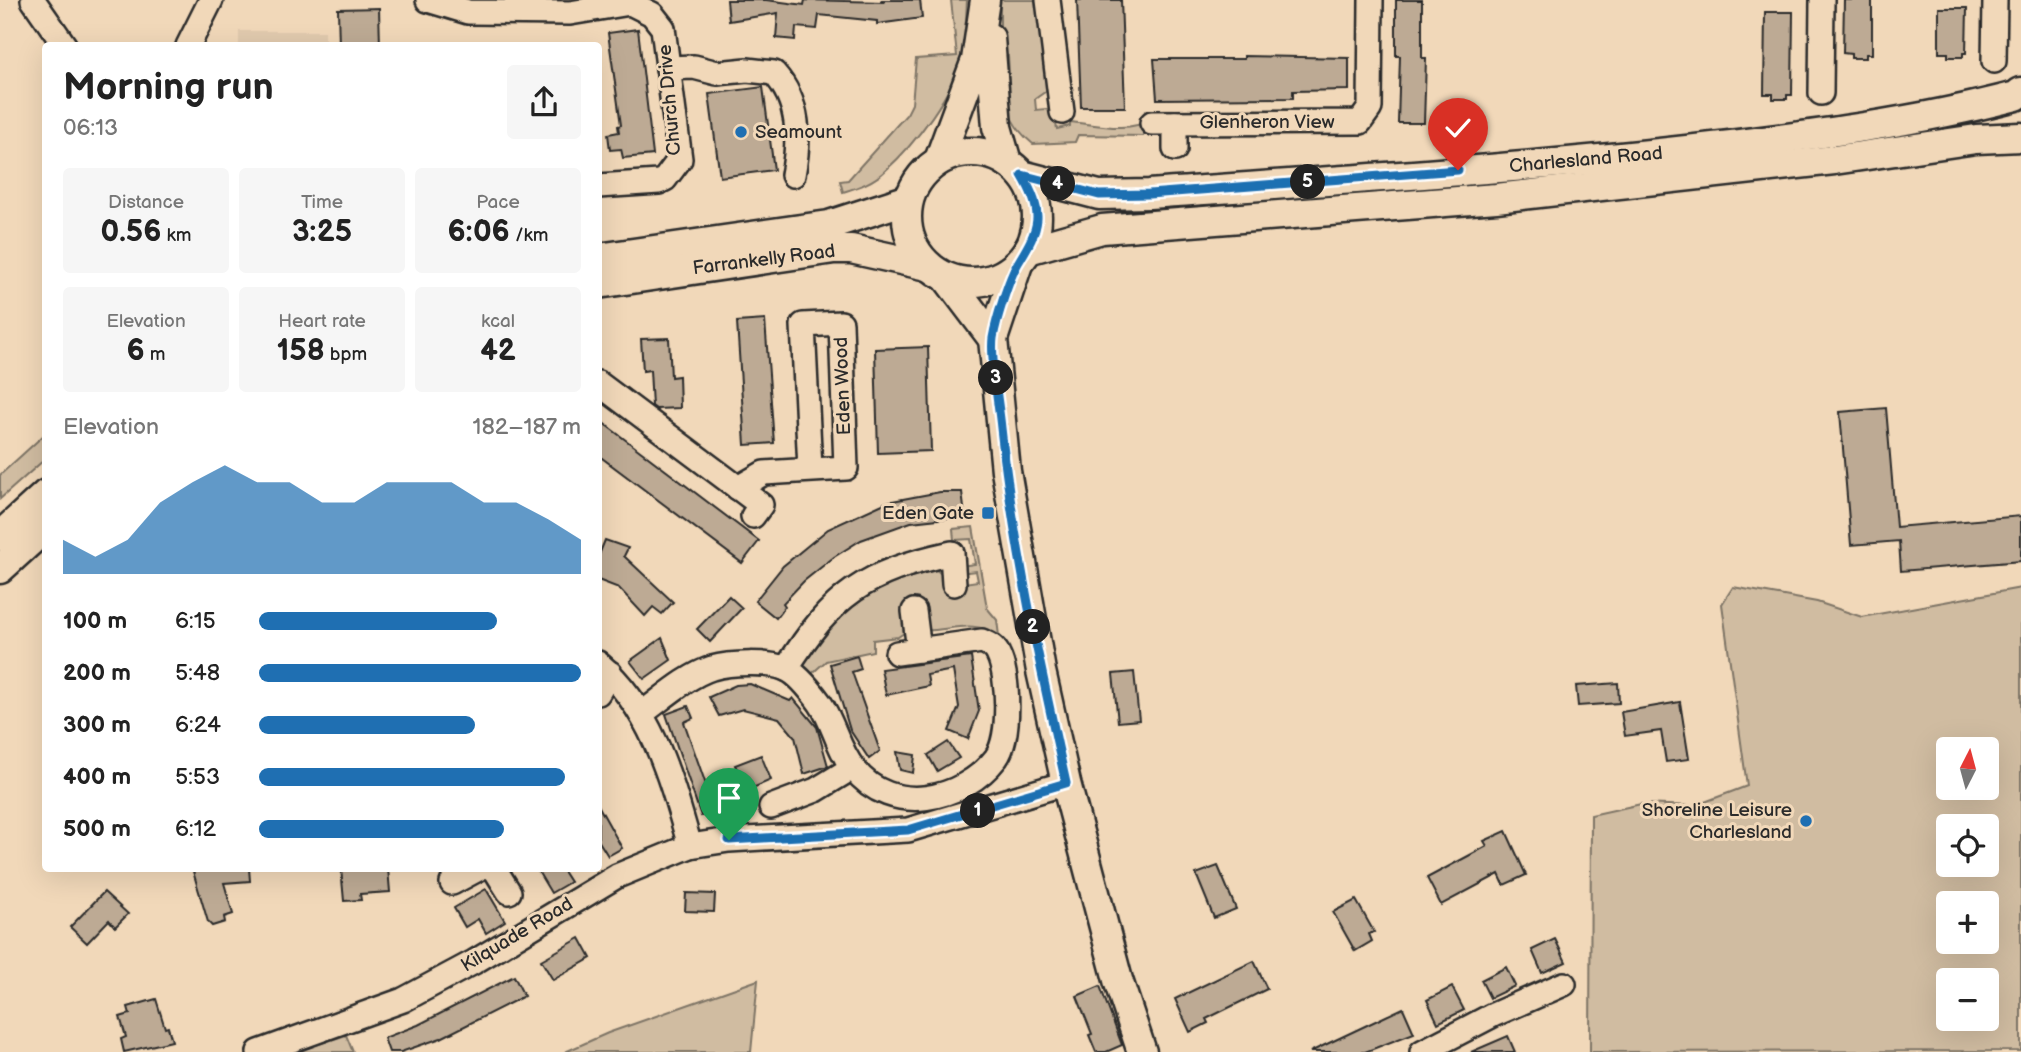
<!DOCTYPE html>
<meta charset="utf-8">
<style>
:root{--surface:#fff;--page:#f6f6f6;--text:#222;--muted:#767676;--accent:#1f6fb2}
body{margin:0;font-family:"Balsamiq Sans",sans-serif;background:var(--page);color:var(--text);height:100vh;display:flex;flex-direction:column;font-size:26px;white-space:nowrap}
*{box-sizing:border-box;margin:0}
p{font-size:23px;color:var(--muted)}
.icon{flex:none;width:38px;height:38px;fill:none;stroke:currentColor;stroke-width:2;stroke-linecap:round;stroke-linejoin:round}
.map{position:relative;flex:1;overflow:hidden}
.drawer{position:absolute;left:42px;top:42px;width:560px;height:830px;display:flex;flex-direction:column;background:var(--surface);border-radius:7px;box-shadow:0 7px 28px #0002}
.drawer>*{flex:none}
.needle{width:46px;rotate:6deg}
.buttons{position:absolute;left:1936px;top:737px;display:grid;gap:14px}
.buttons a{display:grid;place-items:center;width:63px;height:63px;border-radius:7px;background:var(--surface);box-shadow:0 7px 28px #0002;font-size:35px}
.pin{position:absolute;display:grid;place-items:center;width:60px;height:60px;color:#fff;margin:-72px -30px;border-radius:50% 50% 50% 0;rotate:-45deg;box-shadow:0 0 7px #0007}
.pin .icon{rotate:45deg}
.km{position:absolute;width:35px;height:35px;margin:-18px;border-radius:50%;background:#222;color:#fff;font-size:19px;line-height:35px;text-align:center}
.round{display:grid;place-items:center;flex:none;width:74px;height:74px;border-radius:7px;background:var(--page)}
.summary{display:flex;align-items:center;justify-content:space-between;height:119px;padding:0 21px}
h1{font-size:38px;font-weight:600;line-height:52px}
.stats{display:grid;grid-template-columns:repeat(3,1fr);gap:10px;height:119px;padding:7px 21px}
.stats div{display:grid;align-content:center;border-radius:7px;background:var(--page);text-align:center}
.stats b{font-size:30px;font-weight:600}
.stats small{font-size:19px;font-weight:400}
.stats p{font-size:19px}
.chart{height:196px;padding:14px 21px}
.chart p{display:flex;justify-content:space-between}
.chart svg{width:100%;height:126px;margin-top:7px;fill:var(--accent);opacity:.7}
ul{padding:0 21px;list-style:none;font-size:23px}
li{display:grid;grid-template-columns:112px 84px 1fr;align-items:center;height:52px}
li i{height:18px;border-radius:9px;background:var(--accent)}
.map>svg:first-child{display:block}
</style>
<div class="map">
<svg width="2021" height="1052" viewBox="0 0 2021 1052">
<rect width="100%" height="100%" fill="#f1d8b9"/>
<filter id="ink" filterUnits="userSpaceOnUse"><feTurbulence type="fractalNoise" baseFrequency=".0143" numOctaves="2"/><feDisplacementMap in="SourceGraphic" scale="14" xChannelSelector="R" yChannelSelector="G"/><feConvolveMatrix kernelMatrix="1 2 1 2 8 2 1 2 1" color-interpolation-filters="sRGB"/></filter>
<g filter="url(#ink)">
<rect fill="#e1caae" x="239" y="31" width="86" height="14"/>
<g fill="#d0bca1" stroke="#7e7466" stroke-width="2" fill-rule="evenodd">
<path d="M951,0H967C966,18 966,37 962,54C956,91 913,146 886,170C874,182 859,187 843,192L840,181L848,180L907,114L912,104L916,59L957,56Z"/>
<path d="M1000,0H1043L1049,89L1035,99L1036,110L1046,109L1054,114L1057,129L1070,126V122C1093,124 1130,134 1150,119L1143,136L1078,135L1075,142L1033,144C1007,123 1006,105 1002,73H1009L1008,56L1000,55Z"/>
<polygon points="45,434 45,459 0,499 0,475"/>
<path d="M973,527L987,608L997,620L999,636C967,614 939,639 905,627L904,633L898,637L873,640V651L826,661L807,678L796,654L866,591L931,565L941,574L944,586L978,581L976,571L958,573L961,566L975,564L971,539L954,540L953,529Z"/>
<path d="M1733,587L1817,602L1862,617L2021,588V1051L1590,1052L1591,815L1641,804L1694,806L1747,786L1722,604ZM1986,749V788H1948V749ZM1948,826H1986V864H1948ZM1986,903V942H1948V903ZM1986,980V1018H1948V980Z"/>
<polygon points="758,980 751,1052 565,1052 608,1033"/>
<polygon points="346,1035 353,1052 294,1052"/>
</g>
<g fill="#bdaa94" stroke="#2b2b2b" stroke-width="2">
<polygon points="727,0 766,0 804,5 805,0 883,2 882,0 920,0 922,18 877,24 877,21 819,15 817,29 796,27 795,40 776,38 778,13 729,21"/>
<polygon points="1077,0 1121,0 1125,107 1081,107"/>
<polygon points="1396,0 1422,0 1422,58 1426,58 1424,123 1398,123 1400,56 1396,56"/>
<polygon points="1844,0 1872,0 1872,54 1866,54 1866,58 1851,58 1851,54 1843,53"/>
<polygon points="379,8 380,46 339,46 338,9"/>
<polygon points="1939,8 1967,8 1966,53 1963,53 1963,57 1948,57 1948,53 1939,53"/>
<polygon points="1765,12 1793,12 1792,95 1787,95 1787,99 1773,99 1773,94 1764,94"/>
<polygon points="638,29 653,155 623,158 621,149 610,150 608,134 619,132 618,126 621,125 608,33"/>
<polygon points="1244,56 1349,58 1349,90 1293,91 1293,98 1157,99 1154,59 1244,59"/>
<polygon points="763,87 774,170 720,177 709,94"/>
<polygon points="765,320 774,443 745,445 737,322"/>
<polygon points="669,338 671,377 679,376 680,408 656,409 652,406 650,370 643,371 641,339"/>
<polygon points="928,347 931,451 878,453 875,349"/>
<polygon points="1886,408 1896,527 2021,516 2021,561 1901,571 1899,541 1851,545 1840,412"/>
<polygon points="598,419 759,541 742,563 598,455"/>
<polygon points="940,492 962,492 965,516 911,522 861,540 834,557 804,581 783,603 785,606 776,618 755,601 783,566 828,529 887,502"/>
<polygon points="605,540 628,548 624,556 673,602 662,614 653,607 645,616 619,588 598,580 598,557"/>
<polygon points="729,596 742,608 710,642 697,629"/>
<polygon points="662,638 671,660 644,679 630,661"/>
<polygon points="857,656 861,669 852,672 880,751 869,759 850,730 830,664"/>
<polygon points="971,657 979,711 968,739 949,731 959,707 953,670 927,675 929,686 886,695 881,669"/>
<polygon points="1134,672 1139,720 1118,722 1113,674"/>
<polygon points="1618,683 1619,703 1578,706 1576,686"/>
<polygon points="750,684 790,701 793,698 817,727 828,766 804,774 795,737 779,718 743,709 719,716 709,697 736,685"/>
<polygon points="1680,702 1689,759 1666,762 1661,731 1625,736 1621,712"/>
<polygon points="688,706 693,718 684,722 711,799 720,796 724,810 701,816 666,714"/>
<polygon points="948,742 959,758 937,771 928,755"/>
<polygon points="897,752 915,755 913,773 900,770"/>
<polygon points="761,755 771,780 746,791 735,765"/>
<polygon points="598,805 622,848 608,856 598,840"/>
<polygon points="1506,831 1526,875 1504,885 1499,874 1441,905 1427,878 1487,846 1484,841"/>
<polygon points="1218,866 1236,909 1214,918 1196,874"/>
<polygon points="192,868 249,868 250,881 224,883 233,914 224,917 225,922 212,926 208,922"/>
<polygon points="341,868 388,868 390,892 360,894 361,900 344,901"/>
<polygon points="536,868 561,868 570,882 551,893"/>
<polygon points="486,889 505,921 486,933 478,919 465,927 454,908"/>
<polygon points="104,892 128,914 115,927 109,920 87,943 70,927"/>
<polygon points="686,893 715,894 714,912 685,911"/>
<polygon points="1356,900 1374,932 1369,934 1372,941 1355,951 1333,912"/>
<polygon points="580,938 591,958 553,980 541,960"/>
<polygon points="1555,939 1566,962 1542,973 1532,950"/>
<polygon points="1254,961 1267,989 1206,1019 1208,1023 1190,1032 1175,999"/>
<polygon points="1506,967 1515,986 1490,998 1481,980"/>
<polygon points="514,976 524,996 441,1038 401,1052 389,1052 384,1038 418,1025"/>
<polygon points="1100,986 1122,1045 1106,1052 1096,1052 1089,1035 1092,1034 1077,996"/>
<polygon points="1452,987 1464,1010 1438,1023 1427,1000"/>
<polygon points="156,999 165,1028 168,1027 172,1041 124,1052 121,1039 126,1037 120,1017 130,1014 128,1007"/>
<polygon points="1403,1008 1414,1033 1365,1052 1310,1052"/>
<polygon points="1508,1036 1515,1052 1471,1052"/>
</g>
<g fill="none" stroke-linecap="round" stroke-linejoin="round">
<defs>
<g id="minor">
<polyline points="33,0 65,46"/>
<polyline points="428,0 468,12 570,13 630,3 652,14 663,28 680,159 665,179 659,182 598,186"/>
<polyline points="1048,0 1062,112"/>
<polyline points="188,46 211,0"/>
<polyline points="1994,61 1995,0"/>
<path d="M668,68L694,67L717,73L747,70L774,73C800,102 800,138 793,175"/>
<polyline points="1821,93 1822,0"/>
<polyline points="1152,123 1360,122 1370,108 1371,0"/>
<polyline points="1175,123 1175,149"/>
<polyline points="598,383 761,505 753,516"/>
<polyline points="738,488 764,473 846,468 841,323 803,325 810,469"/>
<polyline points="914,611 919,650"/>
<path d="M598,663C653,709 671,780 690,846"/>
<path d="M786,669C833,594 865,572 952,553L954,584"/>
<polyline points="598,693 610,673"/>
<path d="M641,714C662,699 687,676 712,668C729,663 770,661 786,669C798,674 812,692 820,703C834,723 838,750 854,769C891,817 963,801 996,758C1011,737 1009,676 998,654C995,647 989,644 982,641L897,653"/>
<polyline points="771,807 816,790 852,768"/>
<polyline points="494,868 509,892"/>
<polyline points="452,883 480,868"/>
<polyline points="259,1052 403,1000 474,962 617,876 690,846 729,840 908,830 1066,783"/>
<polyline points="1422,1052 1493,1015 1564,984"/>
</g>
<g id="major">
<polyline points="990,38 997,127 1007,162"/>
<circle cx="972" cy="217" r="65"/>
<polyline points="939,160 976,60 985,0"/>
<path d="M1022,175L1099,195L1149,194C1337,180 1526,169 1713,147C1815,135 1917,122 2016,96L2021,92"/>
<polyline points="1028,250 1102,229 1496,198 1834,160 1976,139 2021,137"/>
<polyline points="598,258 829,225 909,199"/>
<polyline points="1018,264 993,339 1006,471 1041,671 1066,783 1118,980 1142,1052"/>
<polyline points="946,277 993,339"/>
<polyline points="598,284 834,249 851,249 928,266"/>
<polyline points="0,536 46,494"/>
<polyline points="0,569 46,527"/>
</g>
</defs>
<use href="#minor" stroke="#2b2b2b" stroke-width="28"/>
<use href="#major" stroke="#2b2b2b" stroke-width="33"/>
<use href="#minor" stroke="#f1d8b9" stroke-width="23"/>
<use href="#major" stroke="#f1d8b9" stroke-width="28"/>
</g>
</g>
<g fill="none" stroke-linecap="round" stroke-linejoin="round" filter="url(#ink)">
<defs>
<path id="route" d="M729,840L908,830L1066,783C1040,666 1014,548 1001,428C999,405 990,359 993,338C996,320 1009,278 1018,263C1040,227 1045,214 1022,175L1099,195L1149,194L1458,170"/>
</defs>
<use href="#route" stroke="#fff" stroke-width="14"/>
<use href="#route" stroke="#1f6fb2" stroke-width="9"/>
</g>
<g fill="#1f6fb2" stroke="#f1d8b9" stroke-width="2.5">
<circle cx="741" cy="132" r="7"/>
<rect x="981" y="506" width="14" height="14" rx="3.5"/>
<circle cx="1806" cy="821" r="7"/>
</g>
<g text-anchor="middle" dominant-baseline="central" stroke-width="6" stroke-linejoin="round" paint-order="stroke">
<g font-size="19" fill="#2b2b2b" stroke="#f1d8b9">
<text transform="translate(670 100) rotate(-95)">Church Drive</text>
<text x="1267" y="122">Glenheron View</text>
<text transform="translate(1586 160) rotate(-5)">Charlesland Road</text>
<text transform="translate(764 260) rotate(-7)">Farrankelly Road</text>
<text transform="translate(843 386) rotate(-92)">Eden Wood</text>
<text transform="translate(517 935) rotate(-31)">Kilquade Road</text>
</g>
<g font-size="19" fill="#2b2b2b" stroke="#f1d8b9" text-anchor="end">
<text x="755" y="132" text-anchor="start">Seamount</text>
<text x="974" y="513">Eden Gate</text>
<text x="1792" y="810">Shoreline Leisure<tspan x="1792" dy="22">Charlesland</tspan></text>
</g>
</g>
</svg>
<div class="buttons">
<a><svg class="needle" viewBox="-14 -14 28 28"><path d="M0-13l5 13h-10z" fill="#e53935"/><path d="M0 13l5-13h-10z" fill="#767676"/></svg></a>
<a><svg class="icon" aria-label="locate" viewBox="0 0 24 24"><circle cx="12" cy="12" r="6"/><path d="M12 2v4M12 18v4M2 12h4M18 12h4"/></svg></a>
<a>+</a>
<a>−</a>
</div>
<div class="pin" style="left:729px;top:840px;background:#1e9e55"><svg class="icon" aria-label="arrive" viewBox="0 0 24 24"><path d="M6 21V4h12l-3 4 3 4H6"/></svg></div>
<div class="pin" style="left:1458px;top:170px;background:#d93025"><svg class="icon" aria-label="check" viewBox="0 0 24 24"><path d="M5 12l5 5 9-10"/></svg></div>
<b class="km" style="left:978px;top:811px">1</b>
<b class="km" style="left:1033px;top:627px">2</b>
<b class="km" style="left:996px;top:378px">3</b>
<b class="km" style="left:1058px;top:184px">4</b>
<b class="km" style="left:1308px;top:182px">5</b>
<section class="drawer">
<div class="summary"><div><h1>Morning run</h1><p>06:13</p></div><a class="round"><svg class="icon" aria-label="share" viewBox="0 0 24 24"><path d="M12 15V3M7 8l5-5 5 5M5 13v7h14v-7"/></svg></a></div>
<div class="stats">
<div><p>Distance</p><b>0.56<small> km</small></b></div>
<div><p>Time</p><b>3:25</b></div>
<div><p>Pace</p><b>6:06<small> /km</small></b></div>
</div>
<div class="stats">
<div><p>Elevation</p><b>6<small> m</small></b></div>
<div><p>Heart rate</p><b>158<small> bpm</small></b></div>
<div><p>kcal</p><b>42</b></div>
</div>
<div class="chart"><p><span>Elevation</span>182–187 m</p>
<svg viewBox="0 0 160 44" preserveAspectRatio="none"><path d="M0 44V32L10 38L20 32L30 19L40 12L50 6L60 12L70 12L80 19L90 19L100 12L110 12L120 12L130 19L140 19L150 25L160 32V44z"/></svg>
</div>
<ul>
<li><b>100 m</b>6:15<i style="width:74%"></i></li>
<li><b>200 m</b>5:48<i style="width:100%"></i></li>
<li><b>300 m</b>6:24<i style="width:67%"></i></li>
<li><b>400 m</b>5:53<i style="width:95%"></i></li>
<li><b>500 m</b>6:12<i style="width:76%"></i></li>
</ul>
</section>
</div>
